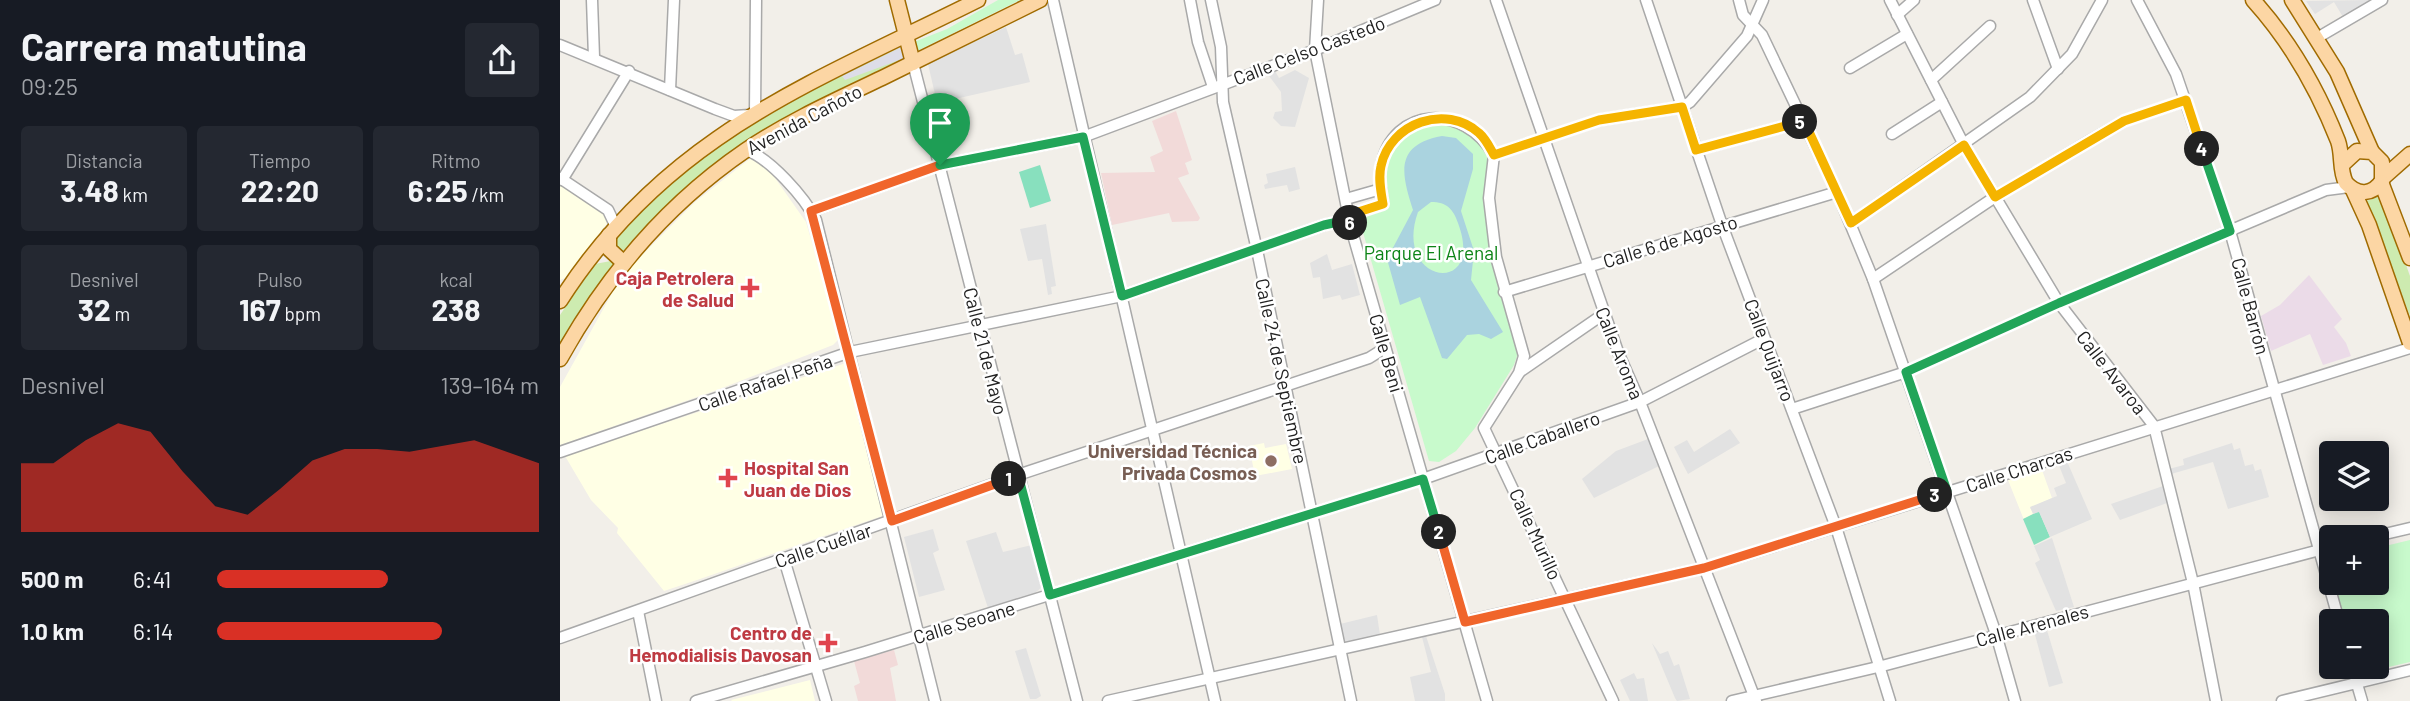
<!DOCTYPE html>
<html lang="es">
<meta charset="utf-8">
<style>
:root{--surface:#171b24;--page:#242831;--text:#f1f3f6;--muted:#9ea1a6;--accent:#d93025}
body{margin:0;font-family:Barlow,sans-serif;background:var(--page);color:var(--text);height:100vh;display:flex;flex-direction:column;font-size:26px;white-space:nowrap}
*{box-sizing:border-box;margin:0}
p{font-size:23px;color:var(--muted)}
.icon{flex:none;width:38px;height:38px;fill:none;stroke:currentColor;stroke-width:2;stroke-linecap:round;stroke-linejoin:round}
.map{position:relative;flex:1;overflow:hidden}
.details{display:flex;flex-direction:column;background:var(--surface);width:560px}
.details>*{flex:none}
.tools{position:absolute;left:1759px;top:441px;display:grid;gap:14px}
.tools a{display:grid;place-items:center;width:70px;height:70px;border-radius:7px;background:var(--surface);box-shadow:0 4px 18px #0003;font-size:35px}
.pin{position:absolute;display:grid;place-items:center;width:60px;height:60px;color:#fff;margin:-72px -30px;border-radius:50% 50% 50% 0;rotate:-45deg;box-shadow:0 0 7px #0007}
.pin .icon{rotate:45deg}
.km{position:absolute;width:35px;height:35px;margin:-18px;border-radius:50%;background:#222;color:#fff;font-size:19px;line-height:35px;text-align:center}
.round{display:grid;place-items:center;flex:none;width:74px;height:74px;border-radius:7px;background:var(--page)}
.summary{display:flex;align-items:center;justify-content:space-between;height:119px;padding:0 21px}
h1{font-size:38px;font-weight:700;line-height:52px}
.figures{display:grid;grid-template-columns:repeat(3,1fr);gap:10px;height:119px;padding:7px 21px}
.figures div{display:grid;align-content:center;border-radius:7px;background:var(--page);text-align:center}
.figures b{font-size:30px;font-weight:700}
.figures small{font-size:19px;font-weight:400}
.figures p{font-size:19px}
.chart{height:196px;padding:14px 21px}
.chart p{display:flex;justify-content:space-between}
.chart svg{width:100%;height:126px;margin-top:7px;fill:var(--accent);opacity:.7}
ul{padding:0 21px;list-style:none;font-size:23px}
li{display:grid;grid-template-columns:112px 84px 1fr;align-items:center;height:52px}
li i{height:18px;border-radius:9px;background:var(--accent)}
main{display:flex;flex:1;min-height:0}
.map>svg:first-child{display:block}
</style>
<main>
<section class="details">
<div class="summary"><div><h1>Carrera matutina</h1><p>09:25</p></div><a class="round"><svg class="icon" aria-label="share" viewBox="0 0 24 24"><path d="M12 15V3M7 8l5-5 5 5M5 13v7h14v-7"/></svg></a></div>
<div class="figures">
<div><p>Distancia</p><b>3.48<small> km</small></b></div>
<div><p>Tiempo</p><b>22:20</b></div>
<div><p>Ritmo</p><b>6:25<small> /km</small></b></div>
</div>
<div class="figures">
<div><p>Desnivel</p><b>32<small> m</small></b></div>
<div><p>Pulso</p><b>167<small> bpm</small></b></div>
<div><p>kcal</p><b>238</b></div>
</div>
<div class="chart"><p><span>Desnivel</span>139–164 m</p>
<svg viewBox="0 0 160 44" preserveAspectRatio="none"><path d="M0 44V20L10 20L20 12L30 6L40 9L50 23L60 35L70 38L80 29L90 19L100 15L110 15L120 16L130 14L140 12L150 16L160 20V44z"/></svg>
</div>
<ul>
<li><b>500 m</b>6:41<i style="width:53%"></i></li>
<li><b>1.0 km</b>6:14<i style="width:70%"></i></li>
</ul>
</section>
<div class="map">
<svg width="1850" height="701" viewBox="0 0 1850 701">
<rect width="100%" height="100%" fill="#f2efe9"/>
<g fill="#f2dad9">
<polygon points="616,111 632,160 625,163 629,174 618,178 640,218 638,221 612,222 609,213 552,225 541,173 595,172 590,157 603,151 592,121"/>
<polygon points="334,650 338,665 330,668 336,701 298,701 294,686 300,683 294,661"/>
</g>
<polygon fill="#ebdbe8" points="1749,275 1782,319 1774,327 1786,343 1791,356 1763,365 1750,334 1711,351 1701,316 1720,305"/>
<g fill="#ffffe5">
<polygon points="192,157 203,161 246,222 279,337 277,341 273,345 157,390 0,445 0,387 56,286 68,269 135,202"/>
<polygon points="0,184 47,214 48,222 5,278 0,280"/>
<polygon points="286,363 325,515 140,579 104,591 57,533 58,528 31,500 5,456"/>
<polygon points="704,443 705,448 726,444 732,469 695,476 689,446"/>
<polygon points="1482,470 1492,498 1470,508 1490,537 1474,545 1448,480"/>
<polygon points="250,680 255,701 172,701 171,700"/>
</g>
<g fill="#cdebb0">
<path d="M342,47L345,58C234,109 139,161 59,256L51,244C83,208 117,172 157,145C214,105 279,77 342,47Z"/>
<polygon points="1821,196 1850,276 1850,316 1806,201"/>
<polygon points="56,260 0,343 0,315 35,264"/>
</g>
<g fill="#c8facc">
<polygon points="438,0 460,0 357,51 354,42 387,29"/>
<path d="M891,122L928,149L925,197L932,255L938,287L959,350L954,365L915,428L896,451L879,462L869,461L800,222L802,216L828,207C831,193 824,182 825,168C829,132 861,124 891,122Z"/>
<polygon points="1850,540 1850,662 1803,673 1798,672 1796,667 1816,667 1816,621 1784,621 1773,583 1816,583 1817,548"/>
</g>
<g fill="#88e0be">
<polygon points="480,165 491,201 470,208 459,172"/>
<polygon points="1479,511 1490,537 1474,545 1463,519"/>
</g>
<g fill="#e2e2e2">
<polygon points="1811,0 1783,17 1774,2 1755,14 1746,1"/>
<polygon points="446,27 455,55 462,53 470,82 377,103 368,64"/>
<polygon points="714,69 719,78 735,70 749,78 735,127 721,126 713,118 715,112 722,111 721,92 706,72"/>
<polygon points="735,167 740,189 729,192 727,185 705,189 704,185 708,183 706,174"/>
<polygon points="486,224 496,286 491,287 492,294 488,295 482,259 468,261 460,229"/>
<polygon points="767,254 772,270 792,264 800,295 782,300 780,295 763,299 760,277 753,278 750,263"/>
<polygon points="1170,429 1180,443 1128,474 1114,447 1127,440 1134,452"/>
<polygon points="1088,439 1099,466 1034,498 1022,479 1056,451"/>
<polygon points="1672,443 1674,450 1680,448 1685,466 1693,464 1695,471 1701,469 1709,497 1668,509 1653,462 1611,474 1609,469 1624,465 1623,459"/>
<polygon points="1506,459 1532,519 1490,537 1479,512 1473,514 1470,507 1497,496 1494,488 1506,483 1498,463"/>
<polygon points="1603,486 1607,503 1560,520 1551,504"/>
<polygon points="373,529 379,550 373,553 385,590 359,597 344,537"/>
<polygon points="436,532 443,552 472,545 482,587 475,593 428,608 406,541"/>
<polygon points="1492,538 1514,607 1496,611 1475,563 1480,560 1474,546"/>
<polygon points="817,615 820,635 784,642 780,624"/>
<polygon points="1486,627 1503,683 1489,687 1474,631"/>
<polygon points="866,636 885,694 885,701 855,701 850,677 871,672 862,637"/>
<polygon points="1092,643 1100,654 1108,651 1114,666 1119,664 1130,699 1117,701 1115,698"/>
<polygon points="466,648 481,696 476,699 470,699 455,651"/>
<polygon points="1074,673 1077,679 1084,678 1088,701 1070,701 1060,680"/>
</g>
<polygon fill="#dddde8" points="342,47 345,58 285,80 282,76"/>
<path fill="#aad3df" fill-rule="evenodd" d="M882,136L896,138L913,154V169L901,211L914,251L911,280L943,332L931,339L919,334L907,335L887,359L882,358L860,297L840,305L827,259L853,210C842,175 833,145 882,136ZM871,202C887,202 893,209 898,223C926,298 832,284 858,212Z"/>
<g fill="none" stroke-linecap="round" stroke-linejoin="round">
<defs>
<g id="minor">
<polyline points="32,0 34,57"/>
<polyline points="493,0 655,701"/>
<polyline points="630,0 638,42 653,87"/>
<polyline points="651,0 661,47 663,102 697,250 791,701"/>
<polyline points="758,0 755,50 791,228 927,701"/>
<polyline points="936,0 1058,352 1080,402 1196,701"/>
<polyline points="1086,0 1162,225 1276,527 1330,701"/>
<polyline points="1179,0 1183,15 1202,35 1277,192 1313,279 1436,634 1455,701"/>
<polyline points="1330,0 1404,145 1499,303 1594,426 1633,583 1656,701"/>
<polyline points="1473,0 1498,69"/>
<polyline points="1577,0 1616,74 1670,231 1779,621"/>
<polyline points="1337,15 1354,0"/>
<polyline points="1757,38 1822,0"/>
<polyline points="0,45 155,109 174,116 189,115"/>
<polyline points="353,63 517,701"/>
<polyline points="1290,68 1347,34"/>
<polyline points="1371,80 1430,26"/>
<polyline points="110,90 114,0"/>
<polyline points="195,111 196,0"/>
<polyline points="1332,134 1382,102"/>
<path d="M186,150C210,158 245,198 256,220L375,701"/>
<polyline points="1136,150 1244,121"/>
<polyline points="934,155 929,198 936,257 964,356 959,373 924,428 1053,701"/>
<polyline points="934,155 1039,120 1122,107 1130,102 1187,36 1203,0"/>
<polyline points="0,178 48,210 56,227"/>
<polyline points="2,180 69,71"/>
<polyline points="786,199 821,189"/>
<polyline points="252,211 380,165 523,137 755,50 875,0"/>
<path d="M789,215L823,204C821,192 818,178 821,166C833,106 904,103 934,155"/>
<polyline points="1291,223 1470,97 1512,54 1542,0"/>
<polyline points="1313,279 1435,197 1529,141 1564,121 1626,100"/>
<polyline points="944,292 1277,192"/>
<polyline points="961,371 1045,313"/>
<polyline points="1232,409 1346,372 1499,303 1766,190 1789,187"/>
<polyline points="0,452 290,352 562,296 764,225 778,222 791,228"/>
<polyline points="1812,537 1850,528"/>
<polyline points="224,559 266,701"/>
<polyline points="78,611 96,701"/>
<polyline points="0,638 458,475 809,358 825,348"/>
<polyline points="1792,667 1802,701"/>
<polyline points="136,701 305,652 863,479 1080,402 1203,339"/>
<polyline points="548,701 1144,568 1850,348"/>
<polyline points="1172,701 1322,666 1771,547"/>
<polyline points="1722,701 1850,670"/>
</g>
<g id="major">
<polyline points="337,0 353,63"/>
<path d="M1693,0C1730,41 1758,90 1778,141C1783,155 1779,170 1786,183C1798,196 1812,195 1822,181V162L1812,152L1797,151L1784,163"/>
<polyline points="1732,0 1777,72 1812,152"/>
<polyline points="1824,177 1850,154"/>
<polyline points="1821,182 1850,258"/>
<polyline points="1793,190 1809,225 1850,343"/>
<polyline points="49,235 49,249 64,263"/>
<path d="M0,301C106,135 250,84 418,0"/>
<path d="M0,359C46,276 107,204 186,150C229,121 276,100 322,78C375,52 428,26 480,0"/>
</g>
</defs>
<use href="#minor" stroke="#a9a9a9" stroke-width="13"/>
<use href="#major" stroke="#a06b00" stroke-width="17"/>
<use href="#minor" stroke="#fff" stroke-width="10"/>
<use href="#major" stroke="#fcd6a4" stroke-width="14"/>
</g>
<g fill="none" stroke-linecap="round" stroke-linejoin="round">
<defs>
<polyline id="split-1" points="380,165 251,211 332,521 449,479"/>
<polyline id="split-2" points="449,479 458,475 490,595 863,479 879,532"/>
<polyline id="split-3" points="879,532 905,622 1144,568 1375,495"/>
<polyline id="split-4" points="1375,495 1387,491 1346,372 1499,303 1670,231 1642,149"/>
<polyline id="split-5" points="1240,122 1244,121 1291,223 1404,145 1435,197 1564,121 1626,100 1642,149"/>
<path id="split-6" d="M790,223L789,215L823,204C821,192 818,178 821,166C830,123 886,103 919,133C926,139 930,148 934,155L1039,120L1122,107L1136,150L1240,122"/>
<polyline id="split-7" points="380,165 523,137 562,296 764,225 778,222 791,228 790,223"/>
</defs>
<use href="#split-1" stroke="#fff" stroke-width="14"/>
<use href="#split-2" stroke="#fff" stroke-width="14"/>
<use href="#split-3" stroke="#fff" stroke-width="14"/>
<use href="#split-4" stroke="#fff" stroke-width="14"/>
<use href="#split-5" stroke="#fff" stroke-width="14"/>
<use href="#split-6" stroke="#fff" stroke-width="14"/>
<use href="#split-7" stroke="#fff" stroke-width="14"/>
<use href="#split-1" stroke="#f0652b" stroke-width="9"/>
<use href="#split-2" stroke="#22a559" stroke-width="9"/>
<use href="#split-3" stroke="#f0652b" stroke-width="9"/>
<use href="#split-4" stroke="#22a559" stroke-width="9"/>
<use href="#split-5" stroke="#f5b400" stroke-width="9"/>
<use href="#split-6" stroke="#f5b400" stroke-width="9"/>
<use href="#split-7" stroke="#22a559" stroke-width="9"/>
</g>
<g fill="#e0444e" stroke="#fff" stroke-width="2.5">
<path d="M186.5 277.5h7v7h7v7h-7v7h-7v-7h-7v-7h7z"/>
<path d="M164.5 467.5h7v7h7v7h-7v7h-7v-7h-7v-7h7z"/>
<path d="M264.5 632.5h7v7h7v7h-7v7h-7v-7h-7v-7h7z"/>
</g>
<circle fill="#8d6e63" stroke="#fff" stroke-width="2.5" cx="711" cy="461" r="7"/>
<g text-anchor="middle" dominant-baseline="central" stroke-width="5" stroke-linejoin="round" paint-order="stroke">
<g font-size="19" fill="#222" stroke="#fff">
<text transform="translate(749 50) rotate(-21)">Calle Celso Castedo</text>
<text transform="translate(244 119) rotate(-28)">Avenida Cañoto</text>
<text transform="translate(1110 241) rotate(-17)">Calle 6 de Agosto</text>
<text transform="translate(1691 306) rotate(75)">Calle Barrón</text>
<text transform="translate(1210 350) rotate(69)">Calle Quijarro</text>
<text transform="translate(426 351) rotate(76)">Calle 21 de Mayo</text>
<text transform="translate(827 353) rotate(74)">Calle Beni</text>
<text transform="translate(1060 353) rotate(68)">Calle Aroma</text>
<text transform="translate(722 371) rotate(78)">Calle 24 de Septiembre</text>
<text transform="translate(1552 372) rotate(52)">Calle Avaroa</text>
<text transform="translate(205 382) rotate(-19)">Calle Rafael Peña</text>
<text transform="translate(982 437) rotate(-20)">Calle Caballero</text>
<text transform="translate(1459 469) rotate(-18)">Calle Charcas</text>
<text transform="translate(976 534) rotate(65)">Calle Murillo</text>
<text transform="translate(263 545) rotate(-19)">Calle Cuéllar</text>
<text transform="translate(404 622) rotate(-17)">Calle Seoane</text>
<text transform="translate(1472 625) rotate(-15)">Calle Arenales</text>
</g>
<g font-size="19" fill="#0c8416" stroke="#fff">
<text x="871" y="252">Parque El Arenal</text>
</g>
<g font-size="19" font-weight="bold" fill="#be3a42" stroke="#fff" text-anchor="end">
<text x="174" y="277">Caja Petrolera<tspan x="174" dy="22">de Salud</tspan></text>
<text x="184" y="467" text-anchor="start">Hospital San<tspan x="184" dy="22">Juan de Dios</tspan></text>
<text x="252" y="632">Centro de<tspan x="252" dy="22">Hemodialisis Davosan</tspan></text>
</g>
<g font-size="19" font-weight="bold" fill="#785e54" stroke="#fff" text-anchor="end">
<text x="697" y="450">Universidad Técnica<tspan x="697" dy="22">Privada Cosmos</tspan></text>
</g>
</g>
</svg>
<div class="tools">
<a><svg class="icon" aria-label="layers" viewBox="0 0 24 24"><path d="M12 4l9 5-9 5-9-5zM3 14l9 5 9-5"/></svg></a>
<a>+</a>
<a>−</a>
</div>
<div class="pin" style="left:380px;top:165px;background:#1e9e55"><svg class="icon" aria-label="arrive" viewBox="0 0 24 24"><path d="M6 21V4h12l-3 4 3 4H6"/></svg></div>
<b class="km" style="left:449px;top:479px">1</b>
<b class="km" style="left:879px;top:532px">2</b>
<b class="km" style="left:1375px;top:495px">3</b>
<b class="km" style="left:1642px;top:149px">4</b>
<b class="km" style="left:1240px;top:122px">5</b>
<b class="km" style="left:790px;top:223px">6</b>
</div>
</main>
